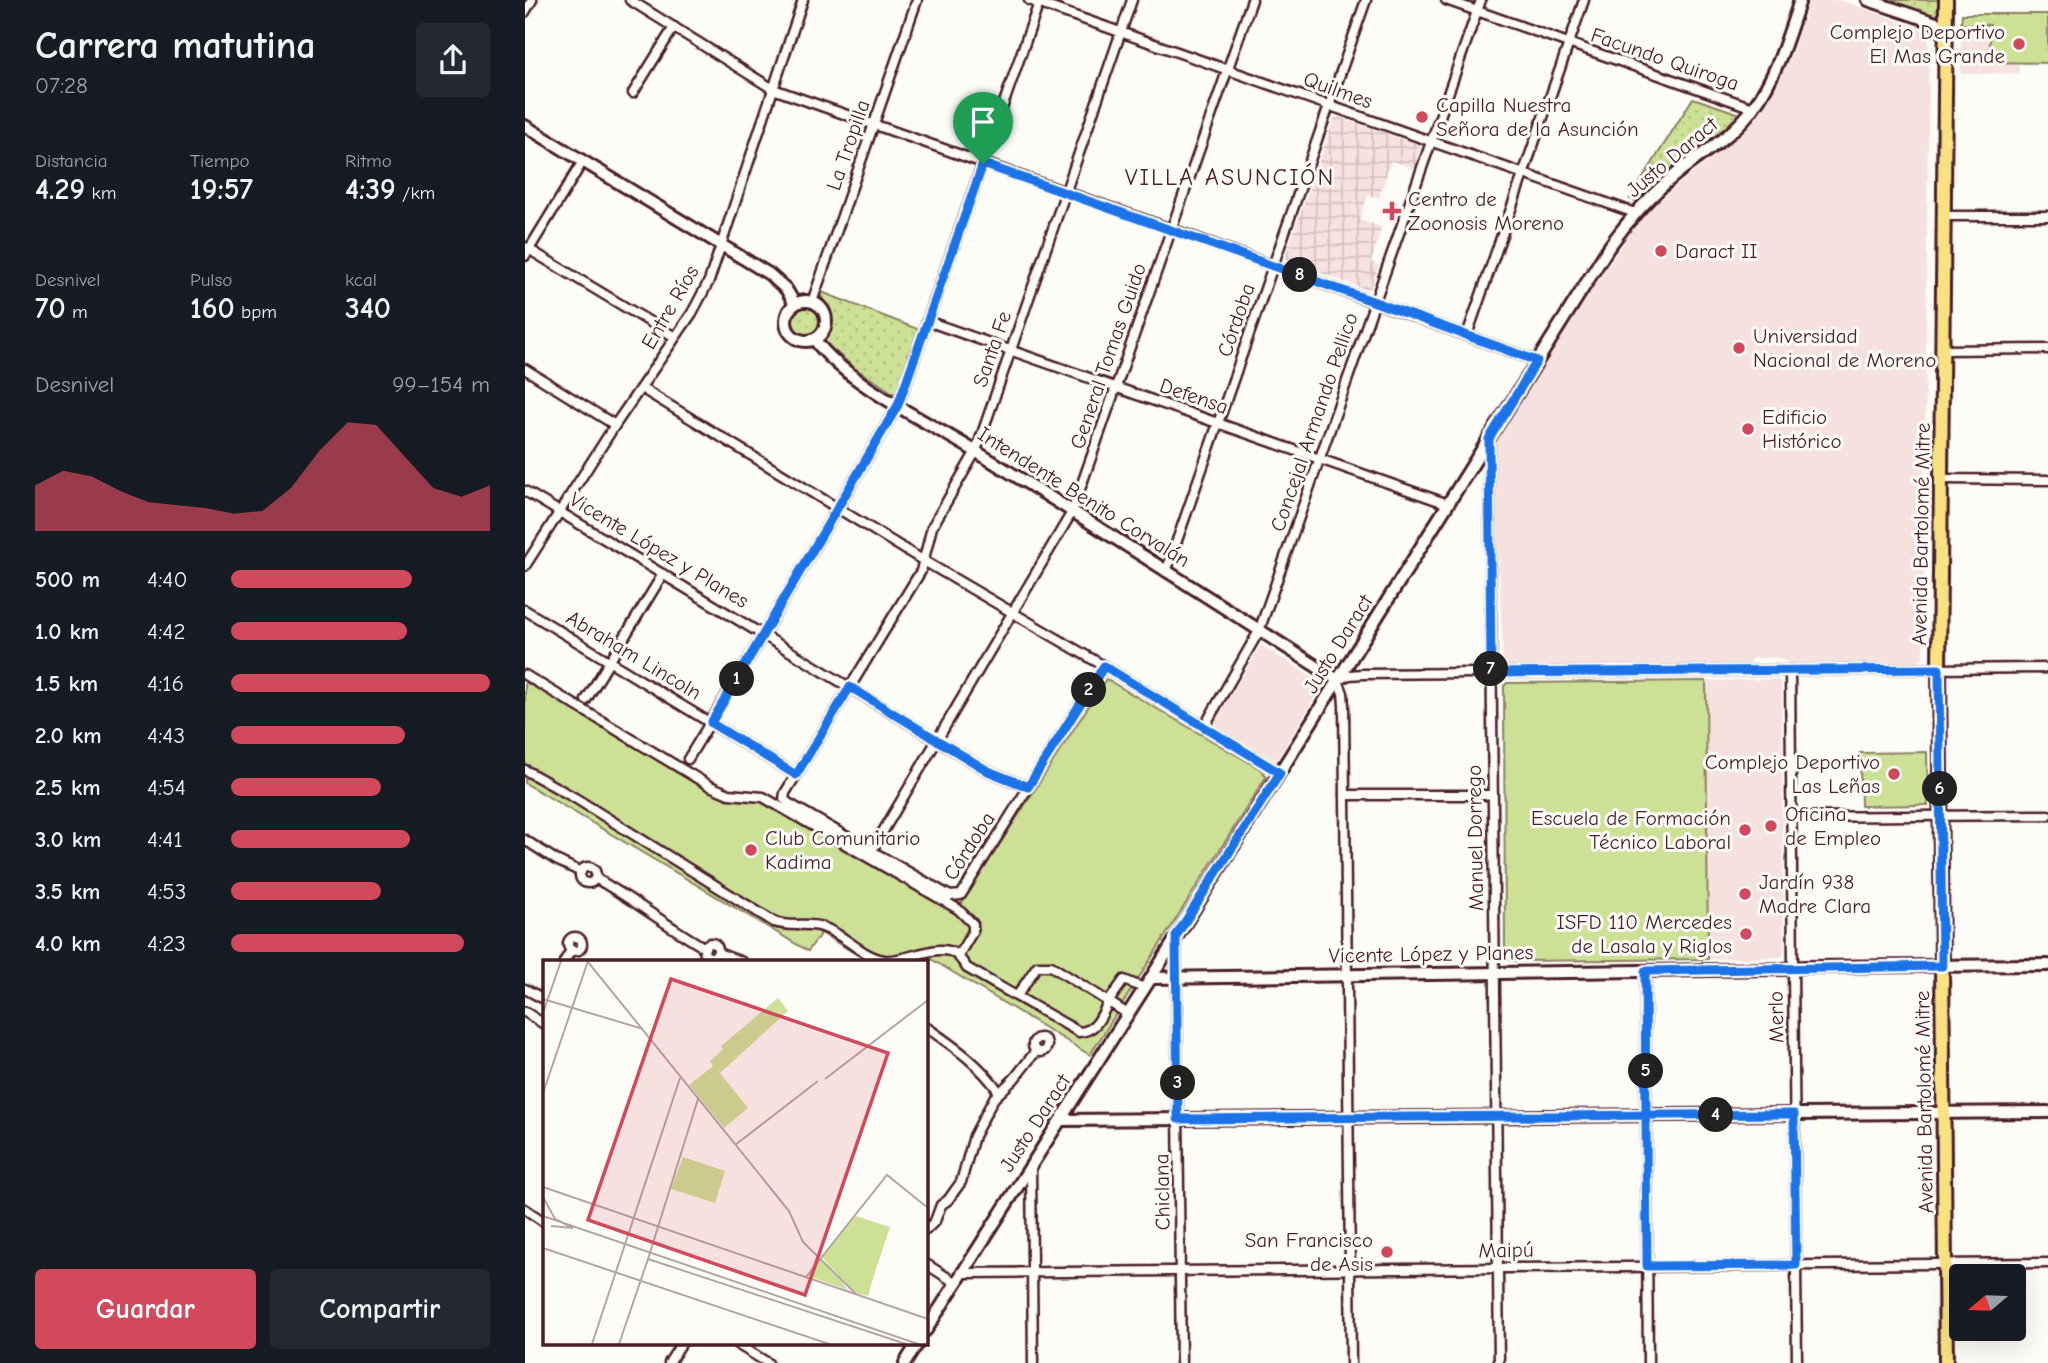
<!DOCTYPE html>
<html lang="es">
<meta charset="utf-8">
<style>
:root{--surface:#171b24;--page:#242831;--text:#f1f3f6;--muted:#9ea1a6;--accent:#d1495b}
body{margin:0;font-family:"Comic Neue",sans-serif;background:var(--page);color:var(--text);height:100vh;display:flex;flex-direction:column;font-size:26px;white-space:nowrap}
*{box-sizing:border-box;margin:0}
p{font-size:23px;color:var(--muted)}
.icon{flex:none;width:38px;height:38px;fill:none;stroke:currentColor;stroke-width:2;stroke-linecap:round;stroke-linejoin:round}
.map{position:relative;flex:1;overflow:hidden}
.details{display:flex;flex-direction:column;background:var(--surface);width:525px}
.details>*{flex:none}
.needle{width:46px;rotate:251deg}
.tools{position:absolute;left:1424px;top:1264px;display:grid;gap:14px}
.tools a{display:grid;place-items:center;width:77px;height:77px;border-radius:7px;background:var(--surface);box-shadow:0 7px 28px #0002;font-size:35px}
.pin{position:absolute;display:grid;place-items:center;width:60px;height:60px;color:#fff;margin:-72px -30px;border-radius:50% 50% 50% 0;rotate:-45deg;box-shadow:0 0 7px #0007}
.pin .icon{rotate:45deg}
.km{position:absolute;width:35px;height:35px;margin:-18px;border-radius:50%;background:#222;color:#fff;font-size:19px;line-height:35px;text-align:center}
.round{display:grid;place-items:center;flex:none;width:74px;height:74px;border-radius:7px;background:var(--page)}
.overview{display:flex;align-items:center;justify-content:space-between;height:119px;padding:0 35px}
h1{font-size:38px;font-weight:700;line-height:52px}
.metrics{display:grid;grid-template-columns:repeat(3,1fr);gap:10px;height:119px;padding:7px 35px}
.metrics div{display:grid;align-content:center}
.metrics b{font-size:30px;font-weight:700}
.metrics small{font-size:19px;font-weight:400}
.metrics p{font-size:19px}
.chart{height:196px;padding:14px 35px}
.chart p{display:flex;justify-content:space-between}
.chart svg{width:100%;height:126px;margin-top:7px;fill:var(--accent);opacity:.7}
.button{display:flex;gap:14px;margin-top:auto;padding:14px 35px}
.button a{flex:1;height:80px;border-radius:7px;background:var(--accent);color:#fff;font-size:28px;font-weight:700;line-height:80px;text-align:center}
.button a+a{background:var(--page);color:var(--text)}
ul{padding:0 35px;list-style:none;font-size:23px}
li{display:grid;grid-template-columns:112px 84px 1fr;align-items:center;height:52px}
li i{height:18px;border-radius:9px;background:var(--accent)}
main{display:flex;flex:1;min-height:0}
.map>svg:first-child{display:block}
</style>
<main>
<section class="details">
<div class="overview"><div><h1>Carrera matutina</h1><p>07:28</p></div><a class="round"><svg class="icon" aria-label="share" viewBox="0 0 24 24"><path d="M12 15V3M7 8l5-5 5 5M5 13v7h14v-7"/></svg></a></div>
<div class="metrics">
<div><p>Distancia</p><b>4.29<small> km</small></b></div>
<div><p>Tiempo</p><b>19:57</b></div>
<div><p>Ritmo</p><b>4:39<small> /km</small></b></div>
</div>
<div class="metrics">
<div><p>Desnivel</p><b>70<small> m</small></b></div>
<div><p>Pulso</p><b>160<small> bpm</small></b></div>
<div><p>kcal</p><b>340</b></div>
</div>
<div class="chart"><p><span>Desnivel</span>99–154 m</p>
<svg viewBox="0 0 160 44" preserveAspectRatio="none"><path d="M0 44V28L10 23L20 25L30 30L40 34L50 35L60 36L70 38L80 37L90 29L100 16L110 6L120 7L130 18L140 29L150 32L160 28V44z"/></svg>
</div>
<ul>
<li><b>500 m</b>4:40<i style="width:70%"></i></li>
<li><b>1.0 km</b>4:42<i style="width:68%"></i></li>
<li><b>1.5 km</b>4:16<i style="width:100%"></i></li>
<li><b>2.0 km</b>4:43<i style="width:67%"></i></li>
<li><b>2.5 km</b>4:54<i style="width:58%"></i></li>
<li><b>3.0 km</b>4:41<i style="width:69%"></i></li>
<li><b>3.5 km</b>4:53<i style="width:58%"></i></li>
<li><b>4.0 km</b>4:23<i style="width:90%"></i></li>
</ul>
<div class="button"><a>Guardar</a><a>Compartir</a></div>
</section>
<div class="map">
<svg width="1523" height="1363" viewBox="0 0 1523 1363">
<defs>
<pattern id="industrial-grid" width="8" height="8" patternUnits="userSpaceOnUse" patternTransform="scale(1.75)"><rect width="8" height="8" fill="#f5e2de"/><path d="M0 4h8M4 0v8" fill="none" stroke="#d4c1bf"/></pattern>
<pattern id="park-dots" width="8" height="8" patternUnits="userSpaceOnUse" patternTransform="scale(1.75)"><rect width="8" height="8" fill="#cde196"/><path d="M2 2h.1M6 6h.1" fill="none" stroke="#b2c181" stroke-width="1.8" stroke-linecap="round"/></pattern>
</defs>
<rect width="100%" height="100%" fill="#fdfcf7"/>
<filter id="ink" filterUnits="userSpaceOnUse"><feTurbulence type="fractalNoise" baseFrequency=".0143" numOctaves="2"/><feDisplacementMap in="SourceGraphic" scale="14" xChannelSelector="R" yChannelSelector="G"/><feConvolveMatrix kernelMatrix="1 2 1 2 8 2 1 2 1" color-interpolation-filters="sRGB"/></filter>
<g filter="url(#ink)">
<g fill="#f5e2de">
<polygon points="1285,0 1315,0 1400,30 1404,37 1398,656 1393,662 1263,663 1255,658 1227,658 1224,664 982,666 978,661 969,444 973,428 1106,232 1120,214 1148,189 1211,139 1232,118 1248,93 1264,61"/>
<polygon points="1436,24 1465,25 1466,62 1493,62 1494,73 1436,74"/>
<polygon points="736,645 798,684 751,761 692,727 690,721"/>
<polygon points="1252,679 1256,683 1259,954 1256,957 1183,959 1181,681"/>
<polygon points="1472,1273 1472,1276 1437,1276 1437,1303 1431,1303 1431,1274"/>
</g>
<polygon fill="url(#industrial-grid)" points="813,117 893,144 896,148 889,168 866,161 854,198 843,195 834,220 857,227 846,262 854,265 846,287 840,289 763,261 760,257 809,119"/>
<g fill="#cde196" stroke="#8c8060" stroke-width="2">
<polygon points="1437,14 1523,14 1523,63 1465,62 1465,25 1436,24"/>
<polygon points="0,670 204,792 241,794 435,906 581,679 737,770 741,777 565,1055 406,959 401,967 401,962 344,962 296,933 283,951 0,783"/>
<polygon points="1181,681 1183,959 986,961 980,955 979,686 982,683"/>
<polygon points="1402,752 1403,805 1336,806 1335,753"/>
</g>
<g fill="url(#park-dots)" stroke="#8c8060" stroke-width="2">
<polygon points="1357,0 1413,0 1413,13 1410,16 1406,17"/>
<polygon points="1168,98 1215,114 1188,139 1149,167 1112,201 1105,199"/>
<path d="M294,291L395,330L371,395L330,368L300,343L298,340C303,328 309,318 302,306C299,300 295,298 294,291Z"/>
<circle cx="281" cy="321" r="20"/>
</g>
<g fill="none" stroke-linecap="round" stroke-linejoin="round">
<defs>
<g id="street">
<polyline points="105,0 248,89 646,229 1012,361"/>
<polyline points="504,0 1110,213"/>
<polyline points="921,0 1228,108"/>
<polyline points="0,12 7,0"/>
<polyline points="108,93 149,27"/>
<polyline points="1418,216 1523,216"/>
<polyline points="0,247 150,337"/>
<polyline points="0,256 58,161"/>
<polyline points="287,302 392,0"/>
<polyline points="402,321 923,504"/>
<polyline points="942,335 1059,0"/>
<polyline points="1417,350 1523,349"/>
<polyline points="0,369 90,425"/>
<polyline points="116,388 399,561 579,666 755,773"/>
<polyline points="964,439 974,1363"/>
<polyline points="1416,479 1523,480"/>
<polyline points="0,491 463,771 503,787"/>
<polyline points="0,566 90,425 167,313 184,281 278,0"/>
<polyline points="641,572 841,0"/>
<polyline points="0,610 271,775"/>
<polyline points="579,666 436,895 425,896 263,803 259,799 260,793 396,571 407,527 451,451 607,0"/>
<polyline points="1265,670 1272,1363"/>
<polyline points="0,675 185,786 204,794 238,797 433,909 448,924 448,931 433,956"/>
<polyline points="61,700 138,574"/>
<polyline points="679,727 734,631 956,0"/>
<polyline points="163,759 238,635 373,405 515,0"/>
<path d="M0,770L50,798L249,922C267,928 282,922 297,927C319,934 336,956 359,960C380,963 416,940 432,955C436,959 439,964 442,968L554,1032C574,1031 576,1013 585,1000C589,993 595,986 599,980L619,988"/>
<polyline points="820,795 967,795"/>
<polyline points="1266,817 1523,815"/>
<polyline points="0,840 31,860 56,872"/>
<polyline points="347,850 547,512 727,0"/>
<circle cx="63" cy="875" r="8"/>
<path d="M70,878C108,899 142,926 180,948"/>
<circle cx="50" cy="944" r="7"/>
<polyline points="651,939 656,1363"/>
<circle cx="186" cy="950" r="7"/>
<polyline points="193,953 217,962"/>
<polyline points="39,962 46,950"/>
<polyline points="1120,971 1123,1363"/>
<polyline points="0,989 19,999"/>
<polyline points="492,996 512,966 526,966 603,1014"/>
<polyline points="0,1012 19,1024"/>
<path d="M401,1027C428,1046 455,1064 474,1092"/>
<circle cx="515" cy="1045" r="7"/>
<polyline points="506,1166 508,1363"/>
<polyline points="0,1209 19,1222"/>
<polyline points="401,1230 410,1221 416,1205 423,1200 436,1182 449,1136 469,1098 489,1079 511,1051"/>
<polyline points="401,1264 431,1283"/>
<polyline points="438,1273 1523,1263"/>
<polyline points="212,1344 243,1363"/>
<polyline points="144,1363 156,1344"/>
<polyline points="826,1363 819,705 818,693 813,680 824,675 838,674 1523,668"/>
</g>
<g id="secondary">
<polyline points="1343,0 1420,26"/>
<polyline points="0,126 244,274 261,289 270,304"/>
<circle cx="281" cy="321" r="20"/>
<path d="M290,340C322,384 403,422 450,451C572,525 692,604 813,680"/>
<polyline points="626,978 1258,969 1279,967 1523,965"/>
<polyline points="536,1120 1523,1112"/>
<path d="M401,1330L626,978L1082,250C1103,220 1126,194 1155,171C1180,151 1209,135 1228,108C1251,77 1263,37 1275,0"/>
<polyline points="380,1363 392,1344"/>
</g>
<polyline id="primary" points="1421,1363 1414,669 1421,0"/>
</defs>
<use href="#street" stroke="#4a1f2b" stroke-width="13"/>
<use href="#secondary" stroke="#4a1f2b" stroke-width="16"/>
<use href="#primary" stroke="#4a1f2b" stroke-width="18"/>
<use href="#street" stroke="#fdfcf7" stroke-width="8"/>
<use href="#secondary" stroke="#fdfcf7" stroke-width="10"/>
<use href="#primary" stroke="#f9e181" stroke-width="12"/>
</g>
</g>
<g fill="none" stroke-linecap="round" stroke-linejoin="round" filter="url(#ink)">
<defs>
<path id="route" d="M458,164L373,405L186,723L271,775L325,687L463,771L503,787L579,666L755,773L651,936L653,1119C859,1117 1064,1116 1269,1114L1271,1265L1122,1266L1120,971L1417,966L1414,669L966,673L964,439L1012,361L850,302L458,164"/>
</defs>
<use href="#route" stroke="#fff" stroke-width="14"/>
<use href="#route" stroke="#1a73e8" stroke-width="9"/>
</g>
<g fill="#d1495b" stroke="#fdfcf7" stroke-width="2.5">
<circle cx="1494" cy="44" r="7"/>
<circle cx="897" cy="117" r="7"/>
<path d="M863.5 200.5h7v7h7v7h-7v7h-7v-7h-7v-7h7z"/>
<circle cx="1136" cy="251" r="7"/>
<circle cx="1214" cy="348" r="7"/>
<circle cx="1223" cy="429" r="7"/>
<circle cx="1369" cy="774" r="7"/>
<circle cx="1246" cy="826" r="7"/>
<circle cx="1220" cy="830" r="7"/>
<circle cx="226" cy="850" r="7"/>
<circle cx="1220" cy="894" r="7"/>
<circle cx="1221" cy="934" r="7"/>
<circle cx="862" cy="1252" r="7"/>
</g>
<g text-anchor="middle" dominant-baseline="central" stroke-width="6" stroke-linejoin="round" paint-order="stroke">
<g font-size="21" fill="#4a1f2b" stroke="#fdfcf7" text-anchor="start">
<text x="1480" y="32" text-anchor="end">Complejo Deportivo<tspan x="1480" dy="24">El Mas Grande</tspan></text>
<text x="911" y="105">Capilla Nuestra<tspan x="911" dy="24">Señora de la Asunción</tspan></text>
<text x="883" y="199">Centro de<tspan x="883" dy="24">Zoonosis Moreno</tspan></text>
<text x="1150" y="251">Daract II</text>
<text x="1228" y="336">Universidad<tspan x="1228" dy="24">Nacional de Moreno</tspan></text>
<text x="1237" y="417">Edificio<tspan x="1237" dy="24">Histórico</tspan></text>
<text x="1355" y="762" text-anchor="end">Complejo Deportivo<tspan x="1355" dy="24">Las Leñas</tspan></text>
<text x="1260" y="814">Oficina<tspan x="1260" dy="24">de Empleo</tspan></text>
<text x="1206" y="818" text-anchor="end">Escuela de Formación<tspan x="1206" dy="24">Técnico Laboral</tspan></text>
<text x="240" y="838">Club Comunitario<tspan x="240" dy="24">Kadima</tspan></text>
<text x="1234" y="882">Jardín 938<tspan x="1234" dy="24">Madre Clara</tspan></text>
<text x="1207" y="922" text-anchor="end">ISFD 110 Mercedes<tspan x="1207" dy="24">de Lasala y Riglos</tspan></text>
<text x="848" y="1240" text-anchor="end">San Francisco<tspan x="848" dy="24">de Asis</tspan></text>
</g>
<g font-size="21" fill="#4a1f2b" stroke="#fdfcf7">
<text transform="translate(1140 59) rotate(19)">Facundo Quiroga</text>
<text transform="translate(813 90) rotate(20)">Quilmes</text>
<text transform="translate(323 145) rotate(-71)">La Tropilla</text>
<text transform="translate(1147 157) rotate(-40)">Justo Daract</text>
<text transform="translate(145 307) rotate(-60)">Entre Ríos</text>
<text transform="translate(711 320) rotate(-71)">Córdoba</text>
<text transform="translate(467 349) rotate(-71)">Santa Fe</text>
<text transform="translate(583 356) rotate(-71)">General Tomas Guido</text>
<text transform="translate(669 396) rotate(19)">Defensa</text>
<text transform="translate(789 422) rotate(-71)">Concejal Armando Pellico</text>
<text transform="translate(559 497) rotate(32)">Intendente Benito Corvalán</text>
<text transform="translate(1396 534) rotate(-89)">Avenida Bartolomé Mitre</text>
<text transform="translate(134 550) rotate(31)">Vicente López y Planes</text>
<text transform="translate(813 644) rotate(-58)">Justo Daract</text>
<text transform="translate(109 655) rotate(31)">Abraham Lincoln</text>
<text transform="translate(950 838) rotate(-91)">Manuel Dorrego</text>
<text transform="translate(444 846) rotate(-57)">Córdoba</text>
<text transform="translate(906 954) rotate(-1)">Vicente López y Planes</text>
<text transform="translate(1251 1017) rotate(-91)">Merlo</text>
<text transform="translate(1399 1102) rotate(-91)">Avenida Bartolomé Mitre</text>
<text transform="translate(510 1123) rotate(-57)">Justo Daract</text>
<text transform="translate(637 1192) rotate(-91)">Chiclana</text>
<text transform="translate(981 1250) rotate(-1)">Maipú</text>
</g>
<g font-size="24" letter-spacing="2" fill="#4a1f2b" stroke="#fdfcf7">
<text x="705" y="177">VILLA ASUNCIÓN</text>
</g>
</g>
<g transform="translate(18 960)">
<rect width="385" height="385" fill="#fdfcf7"/>
<path d="M235,38L245,51L177,113L205,148L181,168L146,125L170,106L167,101L180,89L178,86ZM140,197L182,211L172,243L128,229ZM313,256L347,267L331,315L325,304L302,292L295,278Z" fill="#cde196"/>
<path d="M295,278L302,292L325,303L331,315L325,336L312,333L279,297ZM278,299L286,305L305,330L265,316Z" fill="#cde196"/>
<path fill="none" stroke="#b5a4a5" stroke-width="2" d="M45,2L246,251L260,282L313,334M0,39L100,69M0,53L18,1M282,119L385,40M0,133L45,1M192,185L275,121M0,227L385,359M0,237L12,259L30,268L8,266M0,256L375,384M0,288L286,384M105,299L363,384M105,299L155,139M263,317L344,215L385,248M49,384L137,118M76,384L105,299"/>
<path fill="#d1495b" fill-opacity="0.15" stroke="#d1495b" stroke-width="3.5" d="M128,19L345,93L262,335L45,260Z"/>
<rect width="385" height="385" fill="none" stroke="#4a1f2b" stroke-width="3.5"/>
</g>
</svg>
<div class="tools">
<a><svg class="needle" viewBox="-14 -14 28 28"><path d="M0-13l5 13h-10z" fill="#e53935"/><path d="M0 13l5-13h-10z" fill="#9ea1a6"/></svg></a>
</div>
<div class="pin" style="left:458px;top:164px;background:#1e9e55"><svg class="icon" aria-label="arrive" viewBox="0 0 24 24"><path d="M6 21V4h12l-3 4 3 4H6"/></svg></div>
<b class="km" style="left:212px;top:679px">1</b>
<b class="km" style="left:564px;top:690px">2</b>
<b class="km" style="left:653px;top:1083px">3</b>
<b class="km" style="left:1191px;top:1115px">4</b>
<b class="km" style="left:1121px;top:1071px">5</b>
<b class="km" style="left:1415px;top:789px">6</b>
<b class="km" style="left:966px;top:669px">7</b>
<b class="km" style="left:775px;top:275px">8</b>
</div>
</main>
